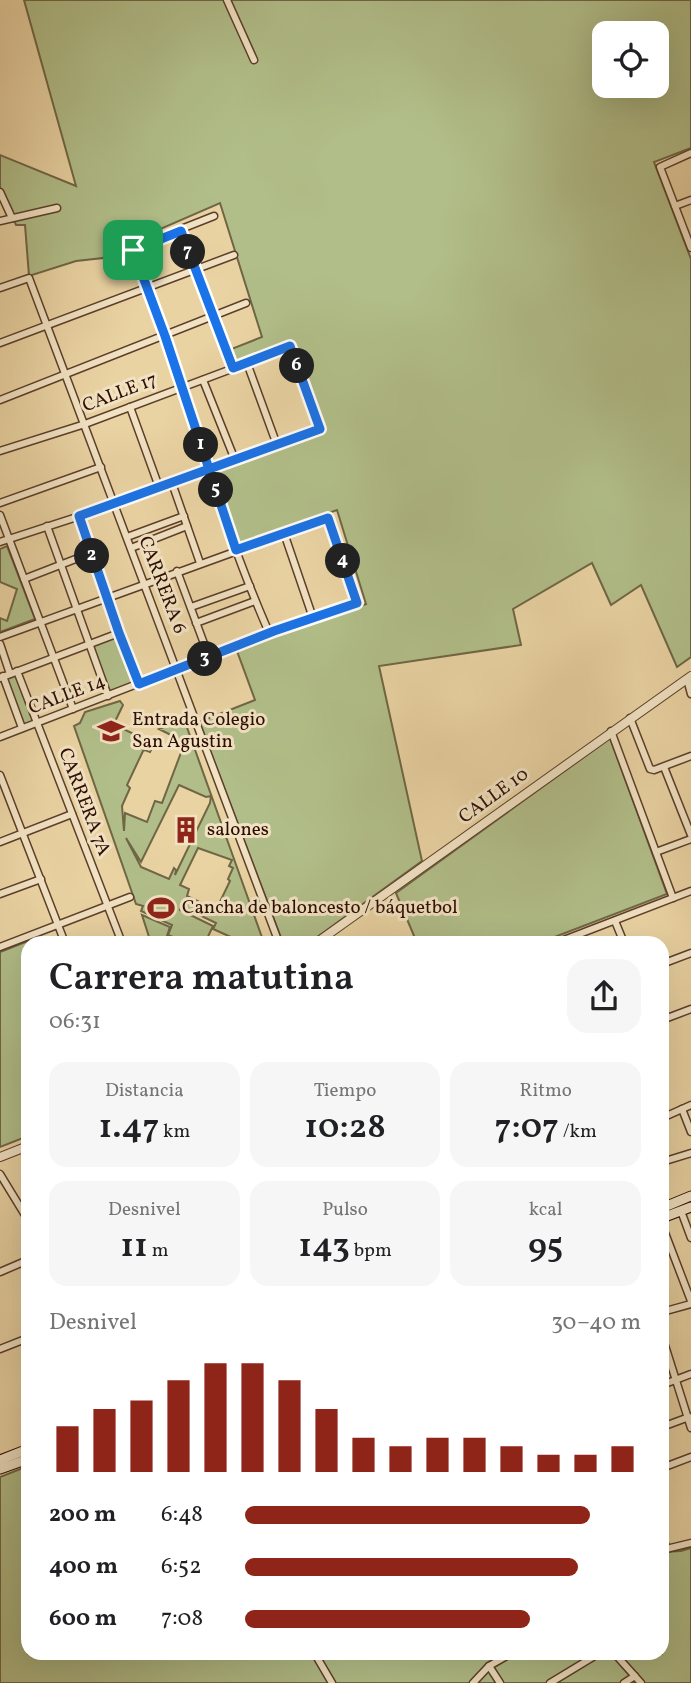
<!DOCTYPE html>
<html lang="es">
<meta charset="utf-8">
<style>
:root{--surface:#fff;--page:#f6f6f6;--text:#202124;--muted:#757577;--accent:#8f2418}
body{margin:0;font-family:Vollkorn,serif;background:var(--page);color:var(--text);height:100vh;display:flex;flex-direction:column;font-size:26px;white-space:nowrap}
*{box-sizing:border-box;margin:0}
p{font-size:23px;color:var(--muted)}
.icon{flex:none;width:38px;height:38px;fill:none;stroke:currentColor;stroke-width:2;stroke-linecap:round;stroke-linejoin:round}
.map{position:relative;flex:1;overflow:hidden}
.drawer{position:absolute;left:21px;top:936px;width:648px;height:724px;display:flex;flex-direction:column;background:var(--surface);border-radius:21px;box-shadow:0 7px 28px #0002}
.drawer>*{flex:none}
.buttons{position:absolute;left:592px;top:21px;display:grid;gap:14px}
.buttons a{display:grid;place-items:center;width:77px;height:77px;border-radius:14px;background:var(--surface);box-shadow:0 7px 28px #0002;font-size:35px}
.pin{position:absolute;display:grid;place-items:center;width:60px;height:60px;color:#fff;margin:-30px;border-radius:14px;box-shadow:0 4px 10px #0006}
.km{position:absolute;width:35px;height:35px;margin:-18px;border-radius:50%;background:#222;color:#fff;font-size:19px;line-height:35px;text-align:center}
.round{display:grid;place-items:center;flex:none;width:74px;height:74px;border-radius:21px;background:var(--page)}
.overview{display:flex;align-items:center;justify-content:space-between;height:119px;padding:0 28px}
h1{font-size:38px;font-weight:600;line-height:52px}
.figures{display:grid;grid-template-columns:repeat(3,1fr);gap:10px;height:119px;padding:7px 28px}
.figures div{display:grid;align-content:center;border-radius:18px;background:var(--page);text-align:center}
.figures b{font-size:35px;font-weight:600}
.figures small{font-size:19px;font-weight:400}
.figures p{font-size:19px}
.chart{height:196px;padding:14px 28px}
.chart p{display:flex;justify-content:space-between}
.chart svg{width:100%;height:126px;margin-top:7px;stroke:var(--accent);stroke-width:6}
ul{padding:0 28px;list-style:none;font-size:23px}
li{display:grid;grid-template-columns:112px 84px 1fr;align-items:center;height:52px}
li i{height:18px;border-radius:9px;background:var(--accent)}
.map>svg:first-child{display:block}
</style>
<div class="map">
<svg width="691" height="1683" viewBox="0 0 691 1683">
<rect width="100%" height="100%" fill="#ead3a3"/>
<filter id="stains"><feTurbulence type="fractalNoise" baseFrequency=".00286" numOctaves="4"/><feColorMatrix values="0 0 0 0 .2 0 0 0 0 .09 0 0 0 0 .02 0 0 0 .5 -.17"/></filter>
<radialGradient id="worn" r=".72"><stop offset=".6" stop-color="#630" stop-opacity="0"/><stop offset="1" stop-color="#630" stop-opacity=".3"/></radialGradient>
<g fill="#b1be89" stroke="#6f6646" stroke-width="2" fill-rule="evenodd">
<path d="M24,0H691V148L654,162L691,259V657L677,667L641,585L611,605L592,563L513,609L521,645L379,666L422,861L309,943H283L199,722L255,700L237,651L275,635L366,604L337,510L238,544L214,472L325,431L292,341L234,362L229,350L262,337L220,203L107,252L103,258L76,261L29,276L25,225H16L0,188V155L76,186ZM604,33H656V86H604Z"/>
<polygon points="7,546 35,619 0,632 0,618 7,621 17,589 0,582 0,549"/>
<polygon points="117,636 135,683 108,692 91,646"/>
<polygon points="16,673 34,723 23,727 5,677"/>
<path d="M120,701L123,705L108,736L114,738L119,727L147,740L146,743L153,746L150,752L145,750L143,751L127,785L130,788L122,806L124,831L125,813L147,822L155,801L162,803L185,742L159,729L184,719L264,943H244L213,929L216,923L185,908L187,904L183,902L180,910L213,926L205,943H176L178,939L168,935L172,925L141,911L143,906L136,904L74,726L80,723L85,712ZM179,785L206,797L211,796L210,803L175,875L176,870L174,868L169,879L141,867L126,838L141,862ZM198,848L232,860L229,866L233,868L228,879L230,881L216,910L187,896L189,889L180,885Z"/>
<polygon points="610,738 667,894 539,943 417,943 396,893"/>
<polygon points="142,915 170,927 167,936 175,939 174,943 151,943"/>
<polygon points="33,939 35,943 28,943 28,1136 0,1147 0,952"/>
<polygon points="28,1466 28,1654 662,1654 662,1552 681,1551 691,1548 691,1683 0,1683 0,1477"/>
</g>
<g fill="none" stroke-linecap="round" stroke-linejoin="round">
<defs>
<g id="minor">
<polyline points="227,0 254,60"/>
<polyline points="691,153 660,167 691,248"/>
<polyline points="0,192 12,218"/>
<polyline points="675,206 691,200"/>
<polyline points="0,221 57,208"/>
<polyline points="181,231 233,368"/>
<path d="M133,250C181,375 214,506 267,628L264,635"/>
<polyline points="108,258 214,216"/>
<polyline points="0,288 29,278 279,943"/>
<polyline points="0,343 234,255"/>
<polyline points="247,363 277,445"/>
<polyline points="203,380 235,460"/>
<polyline points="0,400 246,303"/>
<polyline points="130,407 159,487"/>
<polyline points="0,451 85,424 290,347 320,429 114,505 0,542"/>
<polyline points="172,483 200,563"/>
<polyline points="0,503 101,467"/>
<polyline points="0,515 73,709"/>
<polyline points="79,516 119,633 139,684"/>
<polyline points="47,526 108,696"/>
<polyline points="284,533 313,618"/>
<polyline points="127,537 184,516"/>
<polyline points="131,548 187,526"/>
<polyline points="177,571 209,657"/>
<polyline points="24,579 91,553"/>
<polyline points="191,607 250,586"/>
<polyline points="196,623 255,601"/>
<polyline points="0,637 328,518 357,603 274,631 0,737"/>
<polyline points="0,644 10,674"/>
<polyline points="17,671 122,943"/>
<polyline points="3,676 22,728"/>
<polyline points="0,678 119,633"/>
<polyline points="687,679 691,694"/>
<polyline points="630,718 650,769 654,770 691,756"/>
<polyline points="611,731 673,898"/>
<polyline points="664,767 691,835"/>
<polyline points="0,775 65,943"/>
<polyline points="0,842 72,814"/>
<polyline points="656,852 691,839"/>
<polyline points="0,894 41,879"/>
<polyline points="615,921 624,943"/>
<polyline points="556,943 691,891"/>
<polyline points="0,947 130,897"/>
<polyline points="662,964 691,953"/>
<polyline points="662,1020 691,1009"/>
<polyline points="682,1109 691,1132"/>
<polyline points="662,1118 691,1105"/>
<polyline points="662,1162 691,1153"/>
<polyline points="0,1174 28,1220"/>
<polyline points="681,1211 691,1238"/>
<polyline points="662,1225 691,1301"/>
<polyline points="0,1272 28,1260"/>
<polyline points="662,1312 691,1304"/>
<polyline points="662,1336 691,1428"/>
<polyline points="0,1349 28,1338"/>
<polyline points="662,1385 691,1374"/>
<polyline points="662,1427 689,1417"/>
<polyline points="662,1468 691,1457"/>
<polyline points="662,1536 667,1549"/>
<polyline points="662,1550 691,1543"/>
<polyline points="315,1654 332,1683"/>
<polyline points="615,1654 641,1683"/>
<polyline points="489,1666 500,1683"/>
<polyline points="473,1683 489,1666 510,1654"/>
<polyline points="550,1683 598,1654"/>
<polyline points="624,1683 635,1676"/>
</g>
<g id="tertiary">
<polyline points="316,943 691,676"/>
<polyline points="0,1157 28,1146"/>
</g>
<g id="secondary">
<polyline points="662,1208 691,1196"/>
<polyline points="662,1218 691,1207"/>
<polyline points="0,1460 28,1449"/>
<polyline points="0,1469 28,1459"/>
</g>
</defs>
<use href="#minor" stroke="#5c3e2a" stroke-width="9"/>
<use href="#tertiary" stroke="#5c3e2a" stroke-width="10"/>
<use href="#secondary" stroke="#2d0d02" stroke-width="11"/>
<use href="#minor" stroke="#f1e2c3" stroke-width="6"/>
<use href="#tertiary" stroke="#f1e2c3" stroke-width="8"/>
<use href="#secondary" stroke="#f1e2c3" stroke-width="9"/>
</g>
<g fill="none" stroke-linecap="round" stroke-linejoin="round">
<defs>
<polyline id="route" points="133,250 165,336 209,469 79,516 119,633 139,684 274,631 357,603 328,518 236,550 209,469 320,429 290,346 233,368 181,231 133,250"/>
</defs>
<use href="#route" stroke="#fff" stroke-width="14"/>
<use href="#route" stroke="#1a73e8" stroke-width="9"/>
</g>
<defs>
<symbol id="university-bare" viewBox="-9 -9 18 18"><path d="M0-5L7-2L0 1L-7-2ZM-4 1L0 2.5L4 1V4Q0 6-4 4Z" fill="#8f2418" stroke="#f1e2c3" stroke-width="2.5" paint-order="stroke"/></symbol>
<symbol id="building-bare" viewBox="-9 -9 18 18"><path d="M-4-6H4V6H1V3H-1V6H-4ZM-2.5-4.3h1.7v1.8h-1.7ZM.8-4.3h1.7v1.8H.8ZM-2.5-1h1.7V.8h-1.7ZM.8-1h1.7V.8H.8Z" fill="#8f2418" stroke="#f1e2c3" stroke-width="2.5" paint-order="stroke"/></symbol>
<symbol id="stadium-bare" viewBox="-9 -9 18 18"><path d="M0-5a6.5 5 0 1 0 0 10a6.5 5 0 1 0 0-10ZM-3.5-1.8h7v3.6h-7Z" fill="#8f2418" stroke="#f1e2c3" stroke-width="2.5" paint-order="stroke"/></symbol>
</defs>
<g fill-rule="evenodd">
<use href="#university-bare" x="92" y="712" width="38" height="38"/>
<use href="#building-bare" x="167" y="811" width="38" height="38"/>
<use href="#stadium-bare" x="142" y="889" width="38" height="38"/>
</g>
<g text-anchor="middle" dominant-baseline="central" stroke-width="6" stroke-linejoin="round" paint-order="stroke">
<g font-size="19" fill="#2d0d02" stroke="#f1e2c3">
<text transform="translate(120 393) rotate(-21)">CALLE 17</text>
<text transform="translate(162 585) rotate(69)">CARRERA 6</text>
<text transform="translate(67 695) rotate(-21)">CALLE 14</text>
<text transform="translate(494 796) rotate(-36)">CALLE 10</text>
<text transform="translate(84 802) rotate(69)">CARRERA 7A</text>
</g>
<g font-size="19" fill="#2d0d02" stroke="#f1e2c3" text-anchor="start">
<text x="132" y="720">Entrada Colegio<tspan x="132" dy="22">San Agustin</tspan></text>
<text x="207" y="830">salones</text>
<text x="182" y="908">Cancha de baloncesto / báquetbol</text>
</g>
</g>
<rect width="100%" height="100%" filter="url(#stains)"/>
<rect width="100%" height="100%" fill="url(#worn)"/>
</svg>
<div class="buttons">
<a><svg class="icon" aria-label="locate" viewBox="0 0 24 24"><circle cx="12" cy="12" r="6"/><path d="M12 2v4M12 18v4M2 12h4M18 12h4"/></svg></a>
</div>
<div class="pin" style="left:133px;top:250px;background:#1e9e55"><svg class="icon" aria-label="arrive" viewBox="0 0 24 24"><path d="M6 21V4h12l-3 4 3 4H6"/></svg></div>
<b class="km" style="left:201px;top:445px">1</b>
<b class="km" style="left:92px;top:556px">2</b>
<b class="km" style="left:205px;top:659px">3</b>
<b class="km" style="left:343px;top:561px">4</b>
<b class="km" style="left:216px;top:490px">5</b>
<b class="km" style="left:297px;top:366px">6</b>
<b class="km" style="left:188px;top:252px">7</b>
<section class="drawer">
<div class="overview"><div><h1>Carrera matutina</h1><p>06:31</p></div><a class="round"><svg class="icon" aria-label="share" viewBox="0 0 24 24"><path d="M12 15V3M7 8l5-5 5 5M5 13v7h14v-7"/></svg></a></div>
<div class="figures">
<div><p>Distancia</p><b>1.47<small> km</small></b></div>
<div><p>Tiempo</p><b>10:28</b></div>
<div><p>Ritmo</p><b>7:07<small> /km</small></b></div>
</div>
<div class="figures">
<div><p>Desnivel</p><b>11<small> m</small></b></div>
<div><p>Pulso</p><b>143<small> bpm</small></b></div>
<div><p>kcal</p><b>95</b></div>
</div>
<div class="chart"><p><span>Desnivel</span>30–40 m</p>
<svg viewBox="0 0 160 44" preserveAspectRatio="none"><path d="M5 44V28M15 44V22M25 44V19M35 44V12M45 44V6M55 44V6M65 44V12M75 44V22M85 44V32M95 44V35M105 44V32M115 44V32M125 44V35M135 44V38M145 44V38M155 44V35"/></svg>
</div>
<ul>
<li><b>200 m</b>6:48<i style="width:87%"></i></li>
<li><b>400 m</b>6:52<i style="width:84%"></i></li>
<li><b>600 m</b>7:08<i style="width:72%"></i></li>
</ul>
</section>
</div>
